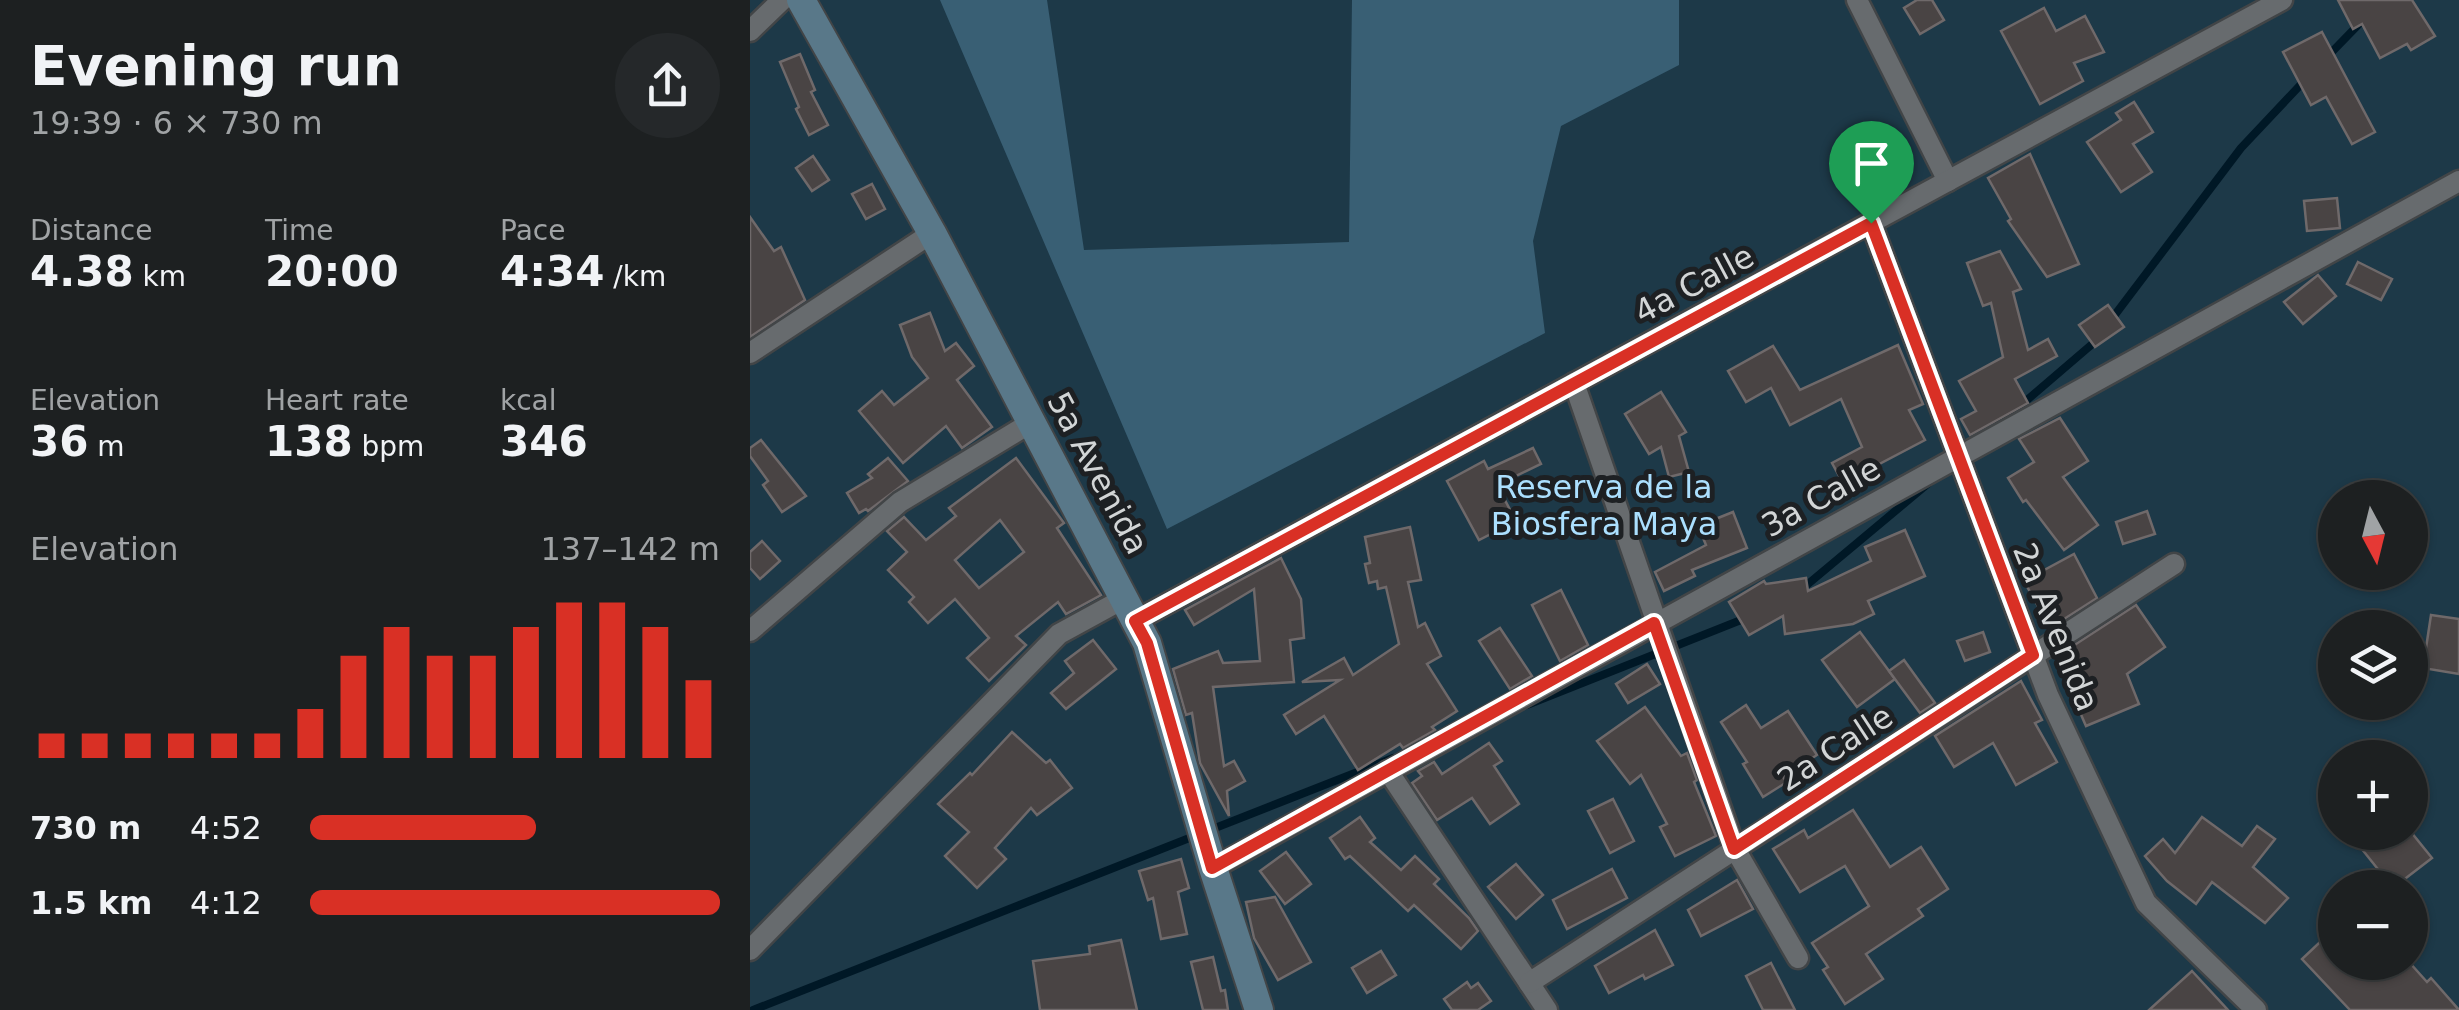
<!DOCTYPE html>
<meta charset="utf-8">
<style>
:root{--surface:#1d2021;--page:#25282a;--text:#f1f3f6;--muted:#a0a3a5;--line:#3b3e3f;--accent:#d93025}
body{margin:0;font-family:"DejaVu Sans",sans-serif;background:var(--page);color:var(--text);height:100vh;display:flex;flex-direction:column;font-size:38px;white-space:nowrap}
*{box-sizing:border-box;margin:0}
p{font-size:32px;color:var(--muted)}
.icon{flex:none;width:55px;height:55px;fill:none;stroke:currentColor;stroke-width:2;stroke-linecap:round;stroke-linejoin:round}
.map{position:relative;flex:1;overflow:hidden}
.side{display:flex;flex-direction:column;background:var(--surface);width:750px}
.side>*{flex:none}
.needle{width:65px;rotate:173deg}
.fabs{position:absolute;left:1568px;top:480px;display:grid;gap:20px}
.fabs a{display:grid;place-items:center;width:110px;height:110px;border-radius:50%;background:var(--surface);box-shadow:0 2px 8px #0004,0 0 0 2px var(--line);font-size:50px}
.pin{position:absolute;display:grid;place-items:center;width:85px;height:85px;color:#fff;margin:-102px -42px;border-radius:50% 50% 50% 0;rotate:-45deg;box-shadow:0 0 10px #0007}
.pin .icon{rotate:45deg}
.round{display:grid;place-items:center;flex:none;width:105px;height:105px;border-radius:52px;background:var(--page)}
.headline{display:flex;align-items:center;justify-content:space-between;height:170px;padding:0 30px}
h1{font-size:55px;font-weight:700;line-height:75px}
.figures{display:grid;grid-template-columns:repeat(3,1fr);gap:15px;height:170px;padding:10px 30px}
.figures div{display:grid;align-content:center}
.figures b{font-size:42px;font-weight:700}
.figures small{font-size:28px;font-weight:400}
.figures p{font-size:28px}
.chart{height:280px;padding:20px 30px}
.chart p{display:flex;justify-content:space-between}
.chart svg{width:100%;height:180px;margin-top:10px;stroke:var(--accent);stroke-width:6}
ul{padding:0 30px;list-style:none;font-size:32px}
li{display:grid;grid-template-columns:160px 120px 1fr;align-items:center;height:75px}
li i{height:25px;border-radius:12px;background:var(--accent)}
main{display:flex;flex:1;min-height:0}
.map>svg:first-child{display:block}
</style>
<main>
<section class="side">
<div class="headline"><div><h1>Evening run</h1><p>19:39 · 6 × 730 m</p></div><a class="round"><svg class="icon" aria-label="share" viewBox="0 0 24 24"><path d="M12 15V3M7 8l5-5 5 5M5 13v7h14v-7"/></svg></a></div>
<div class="figures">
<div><p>Distance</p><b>4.38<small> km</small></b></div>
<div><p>Time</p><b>20:00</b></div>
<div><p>Pace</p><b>4:34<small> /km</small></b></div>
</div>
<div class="figures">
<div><p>Elevation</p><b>36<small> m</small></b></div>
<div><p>Heart rate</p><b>138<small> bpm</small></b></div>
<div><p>kcal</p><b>346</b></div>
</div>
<div class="chart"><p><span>Elevation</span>137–142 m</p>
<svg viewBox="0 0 160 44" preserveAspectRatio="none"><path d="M5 44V38M15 44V38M25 44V38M35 44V38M45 44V38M55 44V38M65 44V32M75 44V19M85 44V12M95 44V19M105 44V19M115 44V12M125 44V6M135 44V6M145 44V12M155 44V25"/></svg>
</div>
<ul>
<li><b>730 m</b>4:52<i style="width:55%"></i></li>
<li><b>1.5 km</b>4:12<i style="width:100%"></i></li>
</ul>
</section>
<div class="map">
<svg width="1709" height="1010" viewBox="0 0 1709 1010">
<rect width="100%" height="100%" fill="#272a2c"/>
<path fill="#1d3948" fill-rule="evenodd" d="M0,0H1709V1010H0ZM1585,498H1660V572H1585ZM1585,628H1660V702H1585ZM1585,758H1660V832H1585ZM1585,888H1660V962H1585Z"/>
<polygon fill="#395f74" points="190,0 297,0 334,250 599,242 602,0 929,0 929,65 811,126 783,241 795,333 417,529"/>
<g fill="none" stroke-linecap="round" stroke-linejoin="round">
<g stroke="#001826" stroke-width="8">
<polyline points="1576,58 1612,21"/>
<polyline points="1361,320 1491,148 1556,79"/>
<polyline points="1248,425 1347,340"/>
<polyline points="1052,589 1180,482"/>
<polyline points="777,705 996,618"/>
<polyline points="460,830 643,758"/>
<polyline points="3,1010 447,835"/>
</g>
</g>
<g fill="#494444" stroke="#6f696a" stroke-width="2.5" fill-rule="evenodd">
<polygon points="1167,0 1182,0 1194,20 1170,34 1154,8"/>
<polygon points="1588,0 1662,0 1685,36 1661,50 1657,44 1630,58 1612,24 1603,29"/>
<polygon points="1294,8 1306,31 1335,16 1354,52 1324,63 1333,81 1290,104 1251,31"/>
<polygon points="1572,32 1625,132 1602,144 1576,97 1561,105 1533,52"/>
<polygon points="50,54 65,90 61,92 78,125 59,135 46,109 49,107 30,62"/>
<polygon points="1384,102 1403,132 1383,144 1402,172 1371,192 1337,142 1371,120 1366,113"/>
<polygon points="1280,154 1329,264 1297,277 1258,221 1261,219 1238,178"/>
<polygon points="63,156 79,180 62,191 46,168"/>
<polygon points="122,184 135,209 116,219 102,194"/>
<polygon points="1587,198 1590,228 1557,231 1554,201"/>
<polygon points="0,217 24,251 31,247 55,300 0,337"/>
<polygon points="1250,251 1271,289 1263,292 1278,350 1298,339 1307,356 1265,379 1278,403 1220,435 1211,419 1226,411 1209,381 1253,357 1241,303 1233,306 1217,263"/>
<polygon points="1608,262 1642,279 1631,300 1597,284"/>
<polygon points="1568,275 1586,296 1553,324 1534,302"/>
<polygon points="1358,305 1374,327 1345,347 1329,325"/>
<polygon points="180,313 195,351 206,343 224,366 207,380 242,427 212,448 196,426 153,463 109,411 132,391 144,405 178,378 162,357 150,325"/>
<polygon points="1148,345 1173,404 1159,410 1175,440 1093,483 1082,463 1112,447 1091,399 1040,425 1021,388 996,402 978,371 1023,346 1050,390"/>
<polygon points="911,392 936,432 929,436 939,472 919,477 911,447 899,454 875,414"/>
<polygon points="1310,418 1338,461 1313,477 1348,525 1314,550 1276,500 1273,502 1258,478 1284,462 1269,439"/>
<polygon points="11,440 56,496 32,512 13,485 18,481 0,456 0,448"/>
<polygon points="783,448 791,464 747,485 766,521 729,540 697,481 734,461 738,469"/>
<polygon points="138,458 158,481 118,511 116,509 109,513 97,493 122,478 118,474"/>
<path d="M266,458L314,523L307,528L351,595L316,614L308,602L266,636L276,645L239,681L217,658L239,638L205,599L178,623L159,602L164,597L138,570L157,552L137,531L154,517L176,540L206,516L199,508ZM250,520L274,552L229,588L205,560Z"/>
<polygon points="1397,511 1405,534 1373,544 1366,522"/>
<polygon points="983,512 997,548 942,570 945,576 914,591 905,572 956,545 948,526"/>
<polygon points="660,527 671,580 658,582 668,627 675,623 691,656 677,664 707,711 682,727 685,730 653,748 650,744 608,770 574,716 546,734 534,715 590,680 552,682 594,658 603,675 649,644 636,587 628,589 627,581 619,583 615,564 620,563 615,537"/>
<polygon points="1155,530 1175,576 1118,601 1124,614 1103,624 1035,634 1033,616 999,635 979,602 1014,581 1016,584 1056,578 1058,591 1121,561 1115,547"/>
<polygon points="12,541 30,561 10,579 0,568 0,552"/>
<polygon points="1324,554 1347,598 1300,628 1274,581"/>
<polygon points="531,558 551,599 554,638 540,640 544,682 463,687 474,766 484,761 495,781 477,791 479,816 450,763 442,713 436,715 423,669 468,651 473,663 510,661 504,589 444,625 435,610"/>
<polygon points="811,590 838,645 810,661 782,605"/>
<polygon points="1386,605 1415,647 1377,674 1389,704 1336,726 1306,657"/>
<polygon points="1681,615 1709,619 1709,674 1673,668"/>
<polygon points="750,628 782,676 760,689 729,641"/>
<polygon points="1110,632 1145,679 1107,707 1072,660"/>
<polygon points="1233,632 1240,652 1215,661 1207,641"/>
<polygon points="343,640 366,669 316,709 301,693 324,673 315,661"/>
<polygon points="1154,660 1185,703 1170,713 1139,671"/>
<polygon points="897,664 910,684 878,703 866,684"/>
<polygon points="1271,681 1292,720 1285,723 1307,762 1266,785 1243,743 1204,767 1185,736"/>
<polygon points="996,705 1011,728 1038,711 1067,755 1033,777 1037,782 1013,797 993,764 997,762 971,722"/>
<polygon points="895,707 931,756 937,753 947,780 944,782 966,836 925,856 910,827 917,824 891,775 880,784 847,741"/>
<polygon points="262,732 296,763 300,760 322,788 287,815 281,808 245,848 256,859 227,888 195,856 219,832 188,804 220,773 222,775"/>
<polygon points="739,743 752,761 744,766 769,804 740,824 722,798 687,820 662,783 672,776 668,771 684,762 692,774"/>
<polygon points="863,799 884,841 860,853 838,811"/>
<polygon points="1103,810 1140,867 1171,847 1198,889 1168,909 1173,916 1116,954 1133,979 1095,1004 1073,970 1078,967 1062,943 1119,906 1095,866 1050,892 1023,849 1054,830 1058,838"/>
<polygon points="610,817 625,838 620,842 651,870 665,856 689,879 684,884 719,918 728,931 711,949 664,905 658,911 600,856 595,859 580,838"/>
<polygon points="1452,817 1492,846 1507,826 1525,839 1503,867 1538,898 1515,923 1462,882 1446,904 1417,881 1395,856 1413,839 1425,853"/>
<polygon points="1631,832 1661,832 1682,858 1643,888 1611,848"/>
<polygon points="536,852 561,884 535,904 510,871"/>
<polygon points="431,859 439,888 428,892 437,934 411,939 403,898 398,900 389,871"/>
<polygon points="766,864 793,895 766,919 738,887"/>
<polygon points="862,869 877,898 817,929 803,900"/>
<polygon points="987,880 1003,909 951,936 938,910"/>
<polygon points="525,897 561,962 528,980 504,938 496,902"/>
<polygon points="1585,928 1585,962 1659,962 1677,982 1681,978 1709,1010 1600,1010 1552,959"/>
<polygon points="905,930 923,965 895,979 893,975 859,993 845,966"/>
<polygon points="371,940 387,1010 290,1010 283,961 340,954 339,946"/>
<polygon points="631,951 646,975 617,993 602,968"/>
<polygon points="463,957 471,991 475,990 478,1010 453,1010 441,962"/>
<polygon points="1021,963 1045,1010 1013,1010 996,976"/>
<polygon points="1442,971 1478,1010 1399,1010"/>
<polygon points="717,982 721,988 728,983 741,1001 728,1010 702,1010 694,999"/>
</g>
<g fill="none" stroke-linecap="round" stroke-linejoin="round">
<defs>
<g id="street">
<polyline points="1107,0 1198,181"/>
<polyline points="0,31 32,0"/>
<polyline points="1121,223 1298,695 1396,903 1506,1010"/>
<polyline points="0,353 182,233"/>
<polyline points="824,383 985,849 1048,958"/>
<polyline points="385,621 1532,0"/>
<polyline points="0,631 150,502 282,422"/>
<polyline points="638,771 797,1010"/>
<polyline points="463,868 1709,181"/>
<polyline points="0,950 309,634 373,599"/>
<polyline points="779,983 1424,564"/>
</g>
<polyline id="secondary" points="51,0 182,233 397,643 463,868 509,1010"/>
</defs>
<use href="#street" stroke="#424547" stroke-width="25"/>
<use href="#secondary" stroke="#424547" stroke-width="32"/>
<use href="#street" stroke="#676b6e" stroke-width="20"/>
<use href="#secondary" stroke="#597889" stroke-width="28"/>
</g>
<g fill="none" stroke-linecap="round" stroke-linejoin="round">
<defs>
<polygon id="route" points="1121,223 1283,655 984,849 904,623 462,868 397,643 385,621"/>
</defs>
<use href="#route" stroke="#fff" stroke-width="20"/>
<use href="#route" stroke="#d93025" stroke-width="12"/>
</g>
<g text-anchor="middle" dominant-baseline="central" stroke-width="10" stroke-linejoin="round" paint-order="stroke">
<g font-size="32" fill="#d2d5d6" stroke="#1d2023">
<text transform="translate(944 284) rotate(-28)">4a Calle</text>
<text transform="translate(348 473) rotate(62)">5a Avenida</text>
<text transform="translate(1071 497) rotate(-29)">3a Calle</text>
<text transform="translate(1306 627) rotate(68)">2a Avenida</text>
<text transform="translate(1085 748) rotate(-33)">2a Calle</text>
</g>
<g font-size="32" fill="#abdffe" stroke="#1d2023">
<text x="854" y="487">Reserva de la<tspan x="854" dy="37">Biosfera Maya</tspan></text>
</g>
</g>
</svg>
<div class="fabs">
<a><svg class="needle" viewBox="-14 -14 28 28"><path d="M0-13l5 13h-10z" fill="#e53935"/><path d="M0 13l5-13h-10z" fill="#a0a3a5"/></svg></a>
<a><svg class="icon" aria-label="layers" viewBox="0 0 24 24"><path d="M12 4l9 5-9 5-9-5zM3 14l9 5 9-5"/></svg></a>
<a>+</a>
<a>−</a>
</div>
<div class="pin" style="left:1121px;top:223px;background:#1e9e55"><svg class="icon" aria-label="arrive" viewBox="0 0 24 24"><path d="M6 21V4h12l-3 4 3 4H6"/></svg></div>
</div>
</main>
